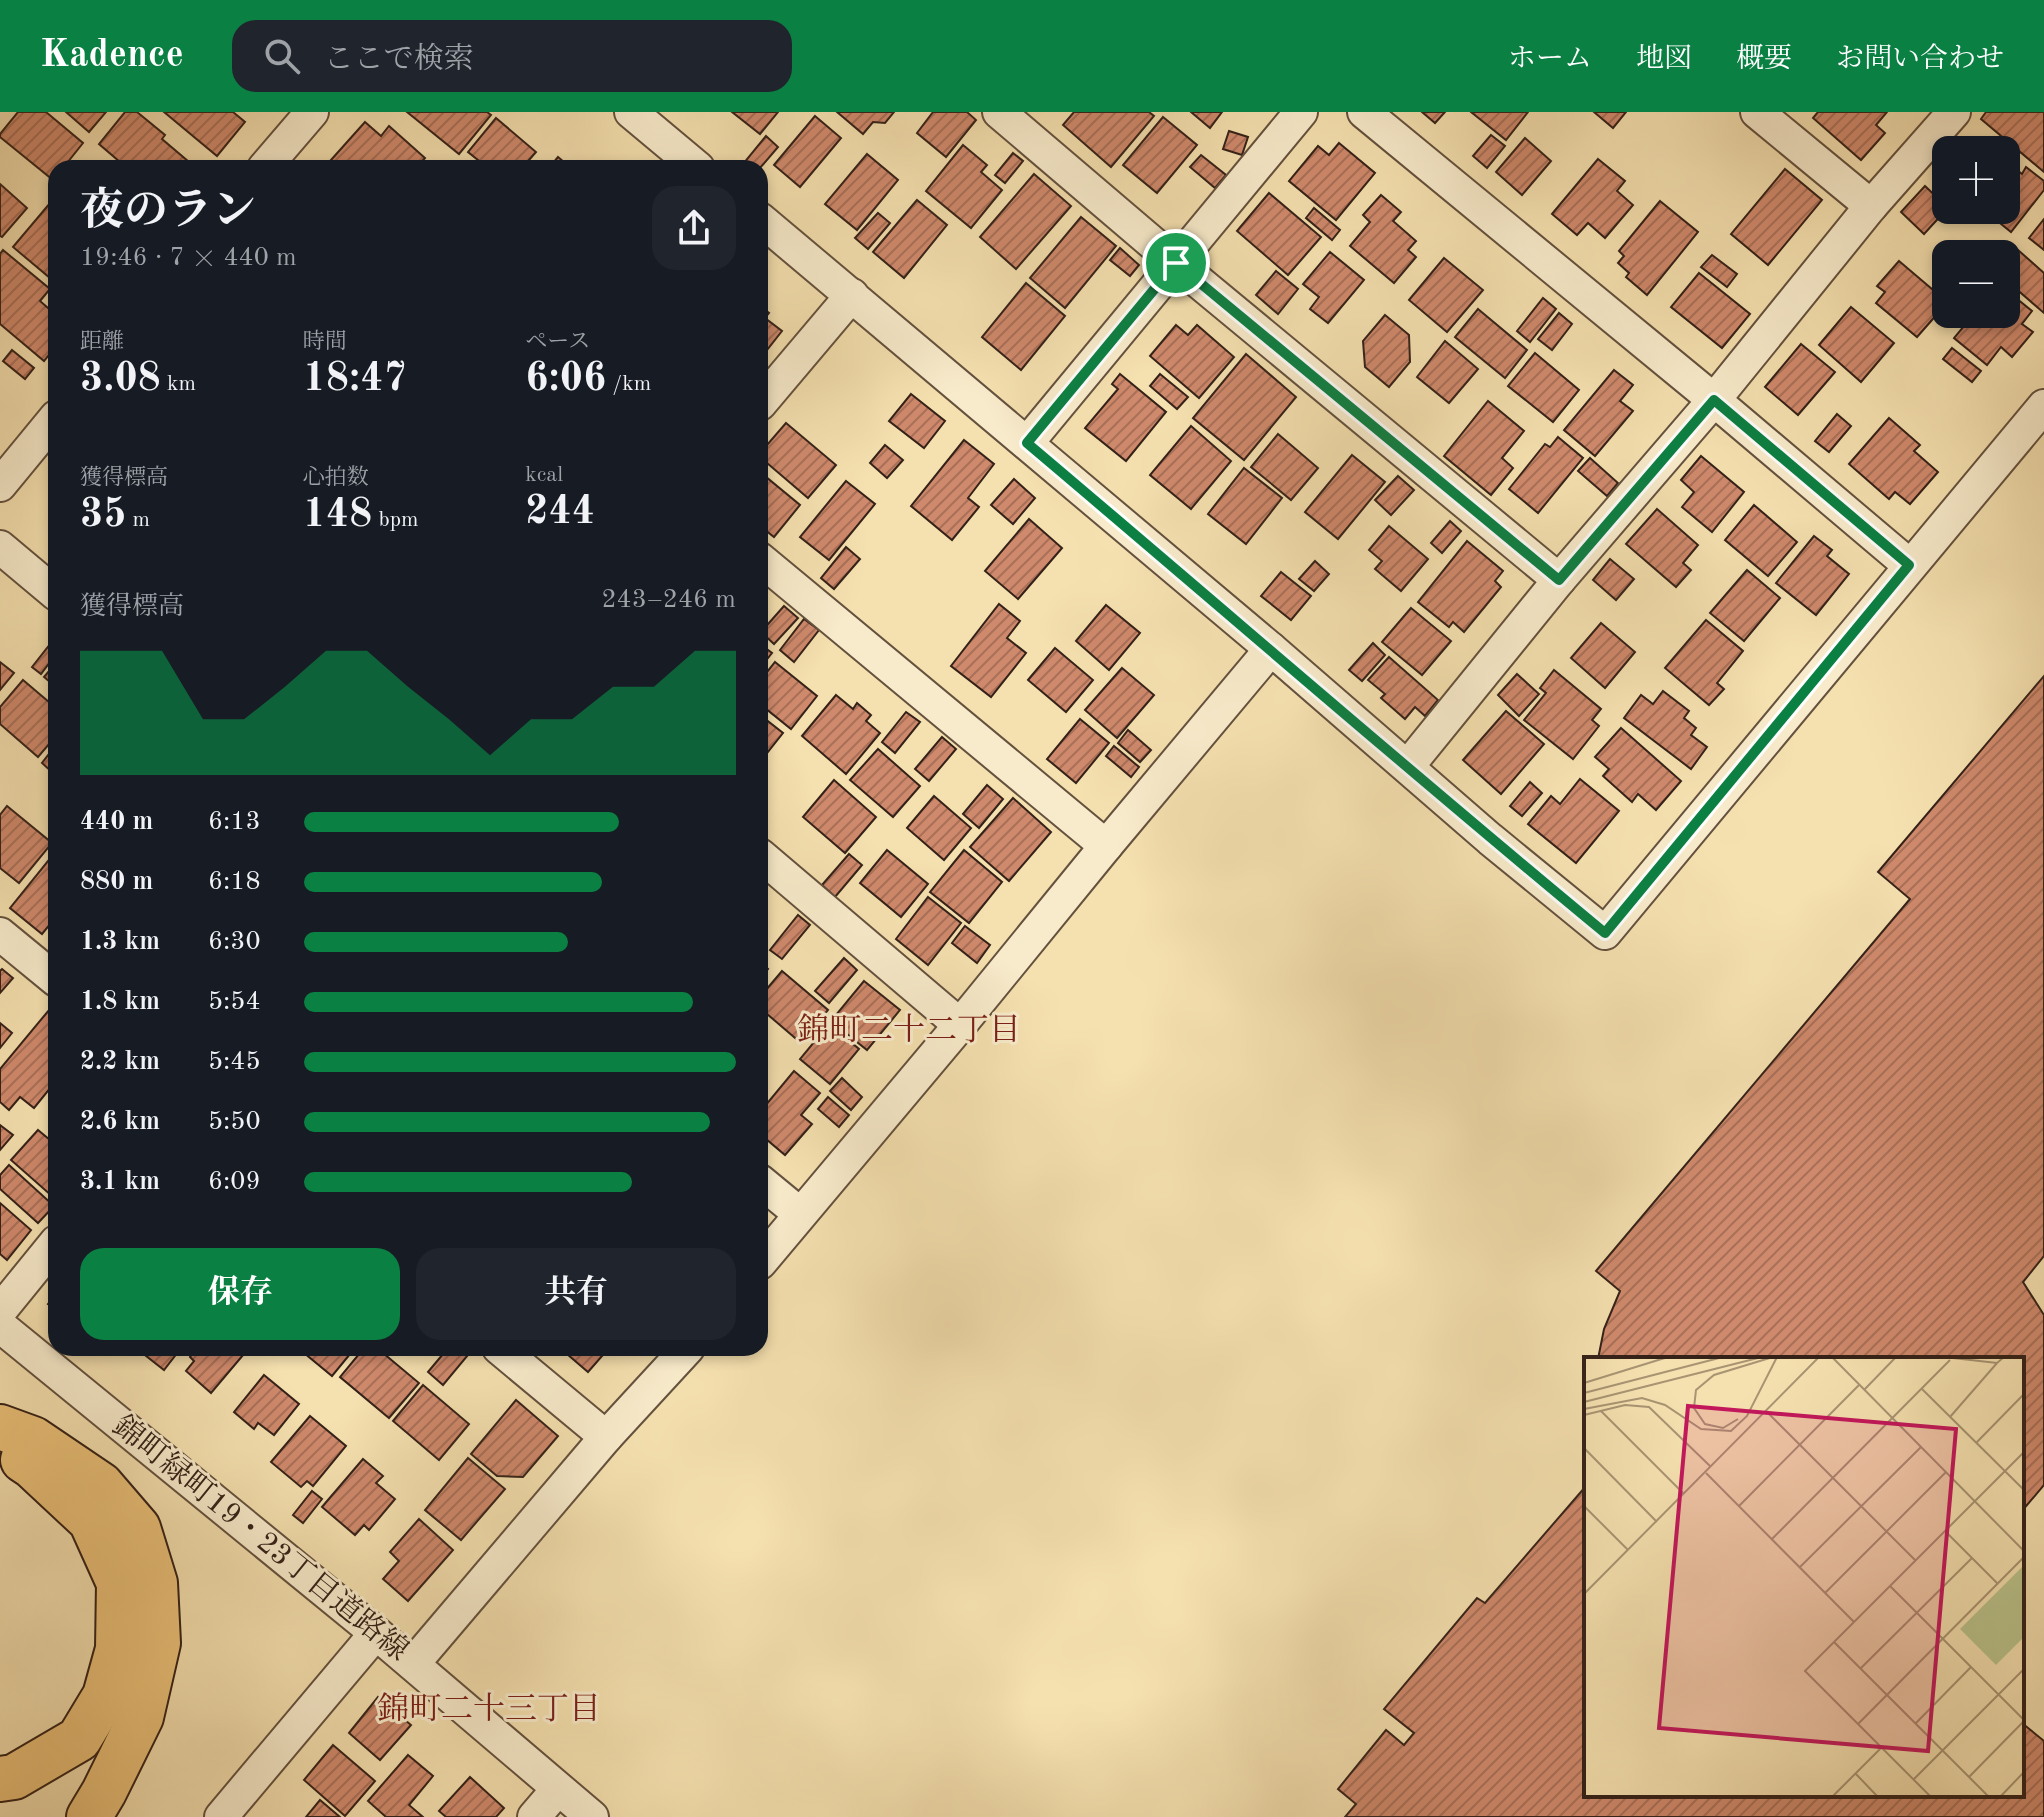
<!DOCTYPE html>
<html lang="ja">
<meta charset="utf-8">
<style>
:root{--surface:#171b24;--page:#20242c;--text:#f1f3f6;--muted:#9ea1a6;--accent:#0b8043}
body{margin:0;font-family:"Old Standard TT","Noto Serif JP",serif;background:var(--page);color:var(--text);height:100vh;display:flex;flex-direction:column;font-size:30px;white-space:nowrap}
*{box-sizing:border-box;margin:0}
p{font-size:26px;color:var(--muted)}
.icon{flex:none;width:44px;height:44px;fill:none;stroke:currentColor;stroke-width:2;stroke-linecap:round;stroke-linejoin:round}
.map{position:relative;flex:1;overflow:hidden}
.panel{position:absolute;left:48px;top:48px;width:720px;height:1196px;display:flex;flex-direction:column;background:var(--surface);border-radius:24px;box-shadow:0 4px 12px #0003}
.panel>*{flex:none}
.controls{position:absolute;left:1932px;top:24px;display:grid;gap:16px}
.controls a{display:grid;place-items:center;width:88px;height:88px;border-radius:16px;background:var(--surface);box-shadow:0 4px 12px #0003;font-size:40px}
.pin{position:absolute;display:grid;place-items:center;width:68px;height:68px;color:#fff;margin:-34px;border:4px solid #fff;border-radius:50%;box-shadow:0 2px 8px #0007}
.round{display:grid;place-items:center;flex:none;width:84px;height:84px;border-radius:24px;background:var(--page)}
.overview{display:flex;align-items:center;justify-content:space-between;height:136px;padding:0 32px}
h1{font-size:44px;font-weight:700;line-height:60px}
.figures{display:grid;grid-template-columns:repeat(3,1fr);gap:12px;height:136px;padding:8px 32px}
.figures div{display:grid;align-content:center}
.figures b{font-size:40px;font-weight:700}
.figures small{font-size:22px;font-weight:400}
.figures p{font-size:22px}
.chart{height:224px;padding:16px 32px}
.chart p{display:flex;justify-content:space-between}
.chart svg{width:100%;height:144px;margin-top:8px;fill:var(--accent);opacity:.7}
.action{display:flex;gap:16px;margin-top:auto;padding:16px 32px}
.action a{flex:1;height:92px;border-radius:24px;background:var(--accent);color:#fff;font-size:32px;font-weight:700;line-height:92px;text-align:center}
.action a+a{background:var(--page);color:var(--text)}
ul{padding:0 32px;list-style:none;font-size:26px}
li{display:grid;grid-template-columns:128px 96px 1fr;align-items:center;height:60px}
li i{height:20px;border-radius:10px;background:var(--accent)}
header{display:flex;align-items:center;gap:48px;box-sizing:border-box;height:112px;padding:0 40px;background:var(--accent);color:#fff}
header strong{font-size:38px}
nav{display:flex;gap:44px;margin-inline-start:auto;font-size:28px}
.search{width:560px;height:72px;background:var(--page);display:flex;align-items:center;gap:20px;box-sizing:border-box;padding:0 28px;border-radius:24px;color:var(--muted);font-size:30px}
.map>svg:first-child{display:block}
</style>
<header>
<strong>Kadence</strong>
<div class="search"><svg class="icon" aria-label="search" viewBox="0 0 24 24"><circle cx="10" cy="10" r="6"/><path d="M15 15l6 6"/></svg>ここで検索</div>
<nav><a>ホーム</a><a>地図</a><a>概要</a><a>お問い合わせ</a></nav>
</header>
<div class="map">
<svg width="2044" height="1705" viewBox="0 0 2044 1705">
<defs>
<pattern id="building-hatch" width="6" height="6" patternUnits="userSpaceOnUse" patternTransform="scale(2)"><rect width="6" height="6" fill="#cf896c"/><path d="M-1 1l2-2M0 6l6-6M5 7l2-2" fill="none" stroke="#a97058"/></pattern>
</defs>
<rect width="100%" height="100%" fill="#f5e0af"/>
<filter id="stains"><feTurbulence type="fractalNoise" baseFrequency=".0025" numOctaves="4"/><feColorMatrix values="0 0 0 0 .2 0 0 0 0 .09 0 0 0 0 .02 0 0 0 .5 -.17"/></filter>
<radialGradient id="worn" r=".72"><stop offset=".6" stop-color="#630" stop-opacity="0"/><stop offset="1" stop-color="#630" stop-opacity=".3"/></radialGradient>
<g fill="url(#building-hatch)" stroke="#342118" stroke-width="2">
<polygon points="18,0 46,0 83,31 63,56 56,56 56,64 53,68 0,25 0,22"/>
<polygon points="66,0 106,0 89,20"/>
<polygon points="125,0 137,0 165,23 162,27 189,50 185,56 127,56 99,32"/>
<polygon points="164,0 233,0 245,10 217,44"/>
<polygon points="407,0 487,0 491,3 459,42"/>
<polygon points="732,0 778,0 760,22"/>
<polygon points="837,0 894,0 885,11 873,10 863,22"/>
<polygon points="933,0 967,0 976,8 946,45 917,21"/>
<polygon points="1074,0 1149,0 1154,4 1111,55 1063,13"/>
<polygon points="1191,0 1222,0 1210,16"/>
<polygon points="1422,0 1445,0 1435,11"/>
<polygon points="1471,0 1528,0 1506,28"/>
<polygon points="1594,0 1626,0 1613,16"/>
<polygon points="1818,0 1887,0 1876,13 1885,21 1861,48 1813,6"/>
<polygon points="1986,0 2044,0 2044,60 1981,7"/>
<polygon points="815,4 841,26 800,75 774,53"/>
<polygon points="1163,5 1197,33 1157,81 1123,53"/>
<polygon points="496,6 536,40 522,56 488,56 468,40"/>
<polygon points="365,10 381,24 389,14 425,46 416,56 340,56 331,48"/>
<polygon points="1229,19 1248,25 1242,43 1223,37"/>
<polygon points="1491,23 1505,34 1487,56 1473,44"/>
<polygon points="766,24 778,35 760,56 748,56 743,52"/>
<polygon points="1525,26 1551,49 1522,83 1496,60"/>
<polygon points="1339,31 1375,61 1336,108 1289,69 1318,34 1329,43"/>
<polygon points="963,33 987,53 981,60 1002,78 971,116 926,79"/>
<polygon points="1013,41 1023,49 1005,71 995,63"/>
<polygon points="867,42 898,68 857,118 825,92"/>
<polygon points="1201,43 1226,63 1215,76 1190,55"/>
<polygon points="558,45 571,56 549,56"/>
<polygon points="1598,47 1625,69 1617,79 1633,93 1605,126 1588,111 1577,123 1552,102"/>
<polygon points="2006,49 2022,62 2026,55 2044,69 2044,78 2011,120 1984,98 2006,98"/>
<polygon points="1785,57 1822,88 1768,153 1731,122"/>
<polygon points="1034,62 1071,94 1016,157 980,125"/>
<polygon points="0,72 27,96 2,125 0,124"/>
<polygon points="1925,74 1946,94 1946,98 1924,122 1901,100"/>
<polygon points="1269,81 1321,125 1288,163 1237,119"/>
<polygon points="1381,83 1401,100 1393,109 1416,129 1408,138 1416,145 1394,171 1350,134 1370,110 1363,103"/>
<polygon points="917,88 947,113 904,166 873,140"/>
<polygon points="1660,89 1698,120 1647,183 1626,165 1629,161 1618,151 1624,144 1619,139"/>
<polygon points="50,91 56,95 56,171 13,135"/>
<polygon points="1314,96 1340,118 1332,128 1306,106"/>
<polygon points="878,101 890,111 868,137 855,126"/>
<polygon points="1081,105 1116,134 1065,196 1030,166"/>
<polygon points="2044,107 2044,138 2029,126"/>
<polygon points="1120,136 1139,153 1130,164 1110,148"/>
<polygon points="3,138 50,177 40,189 56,203 56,234 44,249 0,212 0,142"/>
<polygon points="2018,138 2044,161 2044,201 2006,168 2006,152"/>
<polygon points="1330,140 1364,168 1328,211 1310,197 1319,185 1303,172"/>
<polygon points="1712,143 1737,162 1727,175 1701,155"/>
<polygon points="1444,146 1483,178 1447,220 1409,188"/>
<polygon points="1899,149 1946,189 1946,192 1917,225 1876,191 1885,180 1877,174"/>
<polygon points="1276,159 1298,177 1278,202 1256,183"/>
<polygon points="1699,161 1750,202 1722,236 1671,195"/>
<polygon points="1026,171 1065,204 1021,258 982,225"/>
<polygon points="2006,178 2032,199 2022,212 2033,220 2012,245 2001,235 1987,253 1954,226 1974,202 2006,202"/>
<polygon points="1543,186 1556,197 1530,230 1517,219"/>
<polygon points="760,194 769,201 765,206 782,219 760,247"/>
<polygon points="1851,195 1894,231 1861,270 1819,233"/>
<polygon points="1478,197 1527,238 1505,266 1455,225"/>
<polygon points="1559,201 1572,212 1552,238 1538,227"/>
<polygon points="1385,203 1409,223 1410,250 1389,275 1365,255 1363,229"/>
<polygon points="1176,213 1188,223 1197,213 1234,245 1199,286 1150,244"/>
<polygon points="1445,229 1478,257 1449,291 1417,265"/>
<polygon points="1801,232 1835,260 1798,303 1765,275"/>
<polygon points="1952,236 1981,259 1972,270 1943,247"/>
<polygon points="12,238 34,256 25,267 3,249"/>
<polygon points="1535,241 1579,278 1553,310 1508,274"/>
<polygon points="1246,242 1296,285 1244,348 1193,306"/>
<polygon points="1614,258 1633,273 1620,289 1633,299 1595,344 1564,318"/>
<polygon points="1120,262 1166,300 1126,349 1085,316 1118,277 1112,272"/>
<polygon points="1160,262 1188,285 1177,297 1150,274"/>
<polygon points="911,282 945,309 924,336 889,309"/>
<polygon points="1488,289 1524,319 1502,346 1513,356 1491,383 1444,344"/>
<polygon points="1837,302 1851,314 1829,340 1815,329"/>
<polygon points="1889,306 1920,333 1914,339 1938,360 1910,392 1895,380 1889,387 1849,352"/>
<polygon points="786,311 836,353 808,386 760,345 760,341"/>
<polygon points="1191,314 1231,349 1191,397 1150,363"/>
<polygon points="1278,322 1318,356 1291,388 1251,355"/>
<polygon points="1558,325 1583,346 1538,401 1509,377 1545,332 1550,335"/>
<polygon points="964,328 994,352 968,386 979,395 952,428 911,394"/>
<polygon points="885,333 903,348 887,366 870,351"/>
<polygon points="1352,343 1385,370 1338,427 1305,400"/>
<polygon points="1701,344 1744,380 1712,420 1682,395 1694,380 1681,368"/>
<polygon points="1590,346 1618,371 1607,384 1578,359"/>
<polygon points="1244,356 1282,386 1246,432 1208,402"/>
<polygon points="760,360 800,393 774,425 760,414"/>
<polygon points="1398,364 1414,378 1391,403 1375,388"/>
<polygon points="1014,367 1035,386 1013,412 991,393"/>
<polygon points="846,369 875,392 829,448 800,425"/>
<polygon points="1754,393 1797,430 1768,464 1725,428"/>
<polygon points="1657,397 1698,433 1683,451 1691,458 1676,475 1626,432"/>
<polygon points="1029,407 1062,436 1018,487 985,459"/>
<polygon points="1450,409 1461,419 1442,441 1431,431"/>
<polygon points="1389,414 1428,447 1401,479 1375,457 1382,449 1369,438"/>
<polygon points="1814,424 1832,438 1827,444 1849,462 1816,503 1776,471"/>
<polygon points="1467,429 1503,459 1495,469 1501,475 1464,520 1453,510 1449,515 1418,490"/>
<polygon points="846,435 860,447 834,477 821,466"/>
<polygon points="1610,447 1634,467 1616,488 1593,468"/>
<polygon points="1315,449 1329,462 1314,479 1299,467"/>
<polygon points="1747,458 1780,486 1744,529 1710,501"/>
<polygon points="1281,460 1311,484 1291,508 1261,484"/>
<polygon points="999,492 1020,509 1007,526 1026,541 991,585 951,554"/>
<polygon points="1106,493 1140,521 1109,558 1076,529"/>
<polygon points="784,494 798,506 774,532 761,520"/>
<polygon points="1411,496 1451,529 1422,563 1382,530"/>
<polygon points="804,507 819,518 794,550 780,538"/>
<polygon points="1706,508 1743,539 1717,571 1724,577 1709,593 1665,556"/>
<polygon points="1601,511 1635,540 1605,576 1571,546"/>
<polygon points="55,526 56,542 41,562 32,555"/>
<polygon points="1373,531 1385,543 1362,569 1349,558"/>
<polygon points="760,532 772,541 760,556"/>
<polygon points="1055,536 1093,568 1066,600 1028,568"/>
<polygon points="1389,545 1438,588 1425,604 1415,595 1405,607 1381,586 1385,582 1368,568"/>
<polygon points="0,550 14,561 0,578"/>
<polygon points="775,550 817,584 791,617 760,592 760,569"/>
<polygon points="56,551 56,575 44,565"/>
<polygon points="1122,556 1154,583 1117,626 1085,598"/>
<polygon points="1554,558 1601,597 1592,608 1599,614 1573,647 1524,608 1546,581 1540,576"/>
<polygon points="1517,562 1539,582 1519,604 1498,583"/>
<polygon points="2044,564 2044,1144 2023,1170 2044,1203 2044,1373 2022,1399 2022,1247 1598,1247 1604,1217 1620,1179 1596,1159 1910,787 1878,760"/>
<polygon points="23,568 56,596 56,624 38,645 0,612 0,595"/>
<polygon points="1663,579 1689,599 1684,606 1696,616 1691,623 1707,635 1691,657 1624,606 1641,583 1653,592"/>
<polygon points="836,583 853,597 857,591 871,603 866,609 880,621 846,662 802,624"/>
<polygon points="1506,599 1544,632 1501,682 1463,648"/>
<polygon points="906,600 920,610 895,641 882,630"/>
<polygon points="760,603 783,621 760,650"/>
<polygon points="1080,607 1109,631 1076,671 1047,647"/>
<polygon points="1621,616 1681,669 1656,698 1638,682 1632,690 1603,664 1609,657 1595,645"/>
<polygon points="1128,618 1151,638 1140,650 1118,631"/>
<polygon points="942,625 956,637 929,669 915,657"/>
<polygon points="56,633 56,659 54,662 42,651"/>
<polygon points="1114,634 1139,655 1131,665 1106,644"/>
<polygon points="878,637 920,674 893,705 850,668"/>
<polygon points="1580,667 1619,699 1576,751 1528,712 1551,684 1560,692"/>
<polygon points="834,668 876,705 845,741 803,705"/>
<polygon points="1530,670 1542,681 1522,704 1510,694"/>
<polygon points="987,673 1003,687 979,716 963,702"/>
<polygon points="934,684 971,716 944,748 907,716"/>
<polygon points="1013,686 1051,720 1009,769 970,735"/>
<polygon points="7,694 52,731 19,771 0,756 0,703"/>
<polygon points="887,738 928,772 901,805 860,771"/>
<polygon points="964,738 1002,770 969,811 930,780"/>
<polygon points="56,739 56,805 42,822 10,796"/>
<polygon points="849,742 862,753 835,785 822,773"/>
<polygon points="928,785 961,811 928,853 896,827"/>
<polygon points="798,803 810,813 782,847 770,838"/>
<polygon points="965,814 990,833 977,851 952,831"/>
<polygon points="844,846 857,858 829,891 815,879"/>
<polygon points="760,850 768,857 760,868"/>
<polygon points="2,857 13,866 0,881 0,859"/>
<polygon points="782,859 828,898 801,931 760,896 760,885"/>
<polygon points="864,869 900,898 867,938 831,909"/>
<polygon points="49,898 56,903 56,969 34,996 20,985 9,998 0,990 0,957"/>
<polygon points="0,911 12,921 0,936"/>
<polygon points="829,912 859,937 830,972 800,947"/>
<polygon points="794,959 820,981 801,1003 812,1012 785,1043 760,1022 760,1000"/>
<polygon points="842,966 862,985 851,998 830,979"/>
<polygon points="828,985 849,1003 839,1015 818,997"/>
<polygon points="0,1013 13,1023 0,1038"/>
<polygon points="38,1018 56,1033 56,1082 53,1085 11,1048"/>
<polygon points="9,1053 54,1094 38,1111 0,1077 0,1063"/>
<polygon points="0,1091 31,1118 7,1148 0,1142"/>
<polygon points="56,1182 56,1198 48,1192"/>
<polygon points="136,1236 181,1236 164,1258"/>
<polygon points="197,1236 249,1236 211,1281 186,1259 194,1249 190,1245"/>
<polygon points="298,1236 355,1236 332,1264"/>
<polygon points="364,1236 377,1236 419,1271 389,1306 340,1265"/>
<polygon points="448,1236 459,1236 468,1243 443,1273 428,1260"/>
<polygon points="560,1236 609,1236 588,1260"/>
<polygon points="264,1263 299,1292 274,1323 258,1311 254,1317 234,1300"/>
<polygon points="423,1273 469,1312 439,1348 393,1309"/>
<polygon points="516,1288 558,1324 523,1365 497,1364 471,1342"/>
<polygon points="310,1304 346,1334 313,1374 307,1369 301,1375 271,1350"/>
<polygon points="468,1346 505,1377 461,1428 425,1398"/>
<polygon points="363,1347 383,1364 376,1371 395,1387 369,1418 364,1413 355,1423 322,1395"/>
<polygon points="1586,1374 1586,1683 2022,1683 2022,1611 2044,1629 2044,1705 1345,1705 1356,1692 1338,1677 1386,1618 1404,1633 1414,1621 1384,1597 1477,1486 1485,1491"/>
<polygon points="312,1379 322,1387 303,1411 293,1403"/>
<polygon points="419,1407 453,1438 408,1489 383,1467 399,1449 390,1440"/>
<polygon points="378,1585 411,1613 380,1648 349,1621"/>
<polygon points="333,1633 375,1669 345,1704 304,1668"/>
<polygon points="408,1643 433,1664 409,1693 423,1705 386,1705 368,1689"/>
<polygon points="470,1665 504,1696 496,1705 446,1705 439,1699"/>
<polygon points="320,1688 340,1705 306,1705"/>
</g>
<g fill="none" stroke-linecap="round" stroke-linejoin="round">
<defs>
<g id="street">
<polyline points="631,0 698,56"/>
<polyline points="999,0 1176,151 1559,468"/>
<polyline points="1364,0 1714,288 1909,453"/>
<polyline points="1757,0 1871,94"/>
<polyline points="264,56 312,0"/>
<polyline points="760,107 1271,537 1490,727 1605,821 2044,294"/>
<polyline points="760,292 852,183"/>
<polyline points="1027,331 1301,0"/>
<polyline points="0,373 56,305"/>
<polyline points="0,435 56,482"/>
<polyline points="760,447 1106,734"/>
<polyline points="1408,654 1559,468 1714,288 1871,94 1954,0"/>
<polyline points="760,743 960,913"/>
<polyline points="0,822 56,868"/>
<polyline points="760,1069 800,1102"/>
<polyline points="760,1151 960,913 1106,734 1271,537"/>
<polyline points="0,1199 56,1130"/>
<polyline points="0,1214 376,1521 592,1705"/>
<polyline points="499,1236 606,1325"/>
<polyline points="413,1552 606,1325 688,1236"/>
<polyline points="221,1705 376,1521"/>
<polyline points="534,1705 558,1677"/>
</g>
<g id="primary">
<polyline points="0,1315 33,1327 101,1373 138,1416 155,1471 158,1531 141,1605 104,1680 89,1705"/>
<polyline points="0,1667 14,1665 79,1627 105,1584 118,1537 119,1471 91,1409 32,1354 23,1348"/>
</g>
</defs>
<use href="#street" stroke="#64513e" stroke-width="36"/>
<use href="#primary" stroke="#342118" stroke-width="48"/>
<use href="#street" stroke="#f8ebcb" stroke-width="32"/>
<use href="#primary" stroke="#eac078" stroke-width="44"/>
</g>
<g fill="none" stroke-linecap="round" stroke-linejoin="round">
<defs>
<path id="route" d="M1176,151L1559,468L1714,288L1909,453L1605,821C1410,660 1220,494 1027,331Z"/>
</defs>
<use href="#route" stroke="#fff" stroke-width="16"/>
<use href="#route" stroke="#0b8043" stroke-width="10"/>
</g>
<g text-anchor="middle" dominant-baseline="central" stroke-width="6" stroke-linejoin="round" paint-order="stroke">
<g font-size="30" fill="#342118" stroke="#f8ebcb">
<text transform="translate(260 1427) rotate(39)">錦町緑町19・23丁目道路線</text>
</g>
<g font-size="32" fill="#7a1f14" stroke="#f8ebcb">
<text x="909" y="920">錦町二十二丁目</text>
<text x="489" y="1599">錦町二十三丁目</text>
</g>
</g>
<g transform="translate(1584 1245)">
<rect width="440" height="440" fill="#f5e0af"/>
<path d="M440,208V280L412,308L376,272Z" fill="#bac38c"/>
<path fill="none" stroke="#a89473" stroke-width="2" d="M248,0L440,194M360,0L413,6L420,0M0,26L84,0M338,32L440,133M280,33L312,0M0,36L139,0M0,45L178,0M0,52L58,41L81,48L117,72L147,74L163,59L193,0M17,54L100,137M182,54L332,204M0,58L41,48L65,50L127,110M366,60L413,6M154,62L139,71L121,67L110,51L112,33L130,18L189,0M393,85L440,37M0,91L73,165M122,116L270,265M0,149L44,193M155,149L275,28M361,174L414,227M187,183L366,3M215,211L337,90M306,229L440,363M241,236L362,115M0,237L235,0M250,285L405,440M277,311L388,201M332,366L387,310M274,367L440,200M271,416L294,440M385,420L440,364M330,422L440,312M248,440L298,390M347,440L221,314L440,95M416,440L440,415"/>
<path fill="#c2185b" fill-opacity="0.15" stroke="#c2185b" stroke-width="4" d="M104,49L372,72L344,394L75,371Z"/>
<rect width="440" height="440" fill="none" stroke="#342118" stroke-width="4"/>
</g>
<rect width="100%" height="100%" filter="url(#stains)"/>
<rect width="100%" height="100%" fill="url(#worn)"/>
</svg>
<div class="controls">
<a>+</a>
<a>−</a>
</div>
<div class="pin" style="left:1176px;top:151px;background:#1e9e55"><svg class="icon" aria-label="arrive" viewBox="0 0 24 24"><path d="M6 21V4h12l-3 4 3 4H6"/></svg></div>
<section class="panel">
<div class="overview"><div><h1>夜のラン</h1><p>19:46 · 7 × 440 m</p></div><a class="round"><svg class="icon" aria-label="share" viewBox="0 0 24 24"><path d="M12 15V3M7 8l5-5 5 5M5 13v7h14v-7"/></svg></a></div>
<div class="figures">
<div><p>距離</p><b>3.08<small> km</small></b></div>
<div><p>時間</p><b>18:47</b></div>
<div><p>ペース</p><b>6:06<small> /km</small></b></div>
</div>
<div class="figures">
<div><p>獲得標高</p><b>35<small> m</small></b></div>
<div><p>心拍数</p><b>148<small> bpm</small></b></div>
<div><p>kcal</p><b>244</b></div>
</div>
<div class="chart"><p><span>獲得標高</span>243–246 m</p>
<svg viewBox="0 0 160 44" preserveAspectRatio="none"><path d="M0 44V6L10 6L20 6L30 27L40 27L50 17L60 6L70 6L80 17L90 27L100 38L110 27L120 27L130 17L140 17L150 6L160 6V44z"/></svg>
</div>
<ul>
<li><b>440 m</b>6:13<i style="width:73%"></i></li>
<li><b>880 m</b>6:18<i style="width:69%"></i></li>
<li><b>1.3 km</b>6:30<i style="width:61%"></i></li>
<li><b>1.8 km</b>5:54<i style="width:90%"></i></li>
<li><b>2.2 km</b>5:45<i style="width:100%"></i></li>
<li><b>2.6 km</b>5:50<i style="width:94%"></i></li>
<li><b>3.1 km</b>6:09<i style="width:76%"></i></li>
</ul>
<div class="action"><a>保存</a><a>共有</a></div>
</section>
</div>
